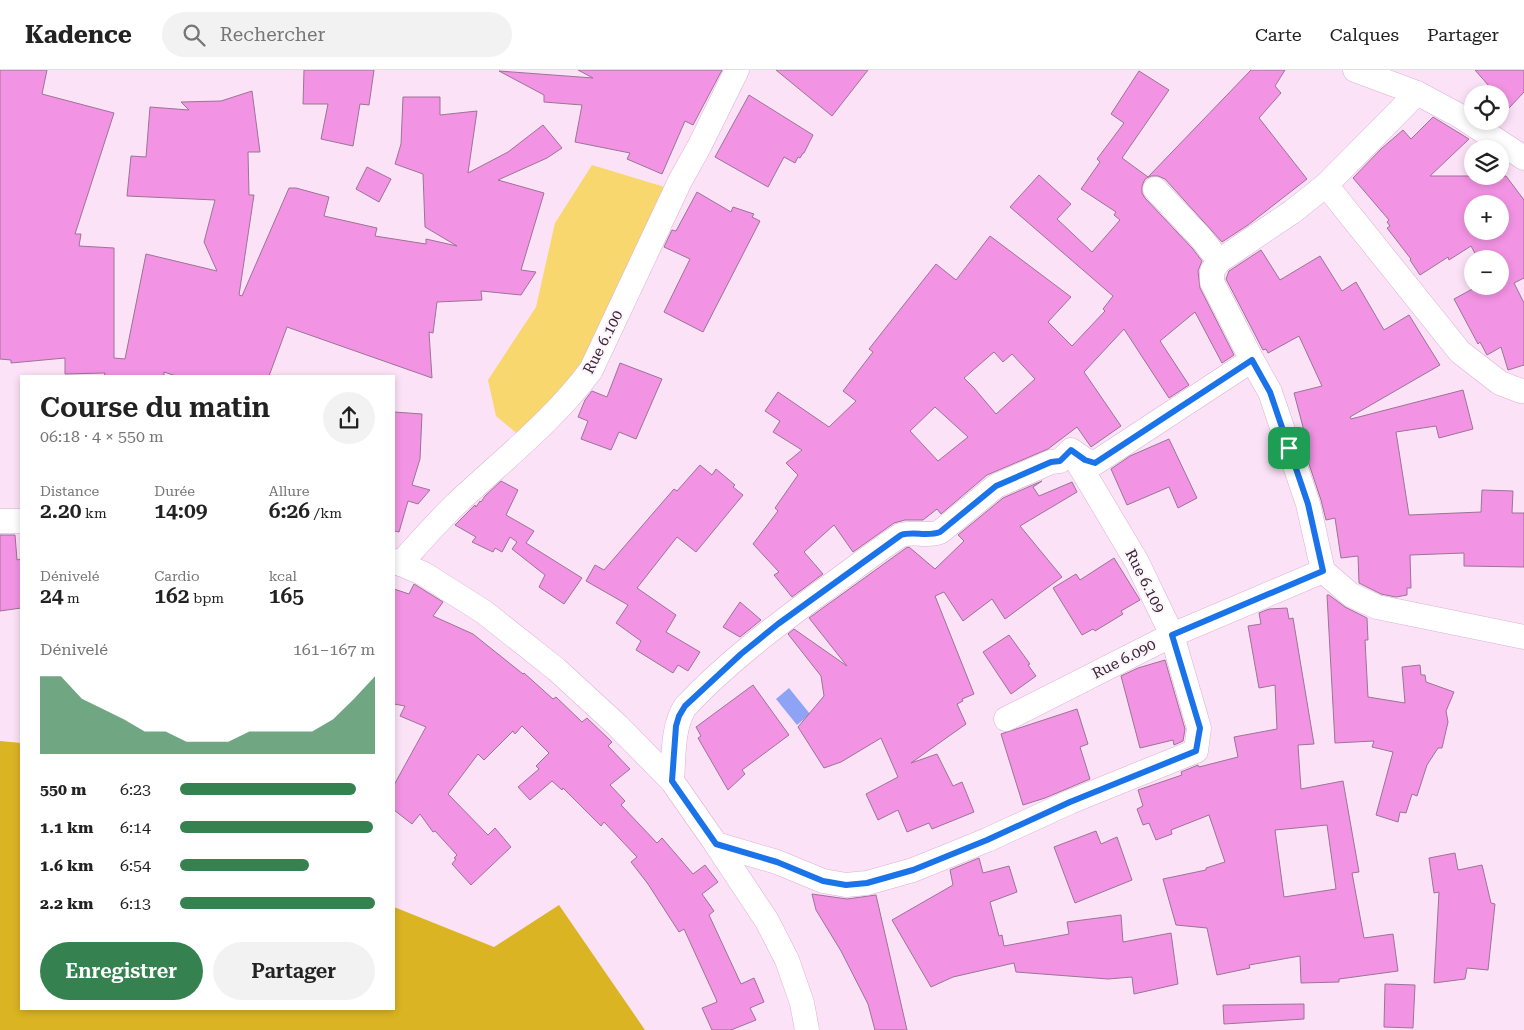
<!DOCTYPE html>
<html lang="fr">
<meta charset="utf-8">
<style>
:root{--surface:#fff;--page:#f2f2f2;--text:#222;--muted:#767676;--line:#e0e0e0;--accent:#368150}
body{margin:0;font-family:"Roboto Serif",serif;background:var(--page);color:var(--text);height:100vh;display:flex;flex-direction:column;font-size:19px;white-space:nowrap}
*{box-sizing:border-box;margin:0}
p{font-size:16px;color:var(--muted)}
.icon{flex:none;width:28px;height:28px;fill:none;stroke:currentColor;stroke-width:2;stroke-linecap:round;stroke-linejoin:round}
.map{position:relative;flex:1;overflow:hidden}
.details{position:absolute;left:20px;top:305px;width:375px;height:635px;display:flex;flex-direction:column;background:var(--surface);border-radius:0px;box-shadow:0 2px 8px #0003}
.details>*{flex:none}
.tools{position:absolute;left:1464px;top:15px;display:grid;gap:10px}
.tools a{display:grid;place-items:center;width:45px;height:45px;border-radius:50%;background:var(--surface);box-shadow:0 2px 8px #0003;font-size:25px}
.pin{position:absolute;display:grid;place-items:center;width:42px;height:42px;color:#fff;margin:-21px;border-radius:10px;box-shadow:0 2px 8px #0006}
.round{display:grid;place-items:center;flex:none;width:52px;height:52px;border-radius:26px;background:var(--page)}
.summary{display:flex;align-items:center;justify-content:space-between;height:85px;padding:0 20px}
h1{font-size:28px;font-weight:600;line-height:38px}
.metrics{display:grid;grid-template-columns:repeat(3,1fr);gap:8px;height:85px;padding:5px 20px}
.metrics div{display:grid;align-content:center}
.metrics b{font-size:21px;font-weight:600}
.metrics small{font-size:14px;font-weight:400}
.metrics p{font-size:14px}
.chart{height:140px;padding:10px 20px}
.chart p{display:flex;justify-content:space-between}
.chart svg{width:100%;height:90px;margin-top:5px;fill:var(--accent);opacity:.7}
.action{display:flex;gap:10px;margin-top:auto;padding:10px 20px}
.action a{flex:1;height:58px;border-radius:30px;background:var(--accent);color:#fff;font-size:20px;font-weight:600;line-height:58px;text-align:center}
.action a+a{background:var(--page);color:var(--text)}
ul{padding:0 20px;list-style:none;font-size:16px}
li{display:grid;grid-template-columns:80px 60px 1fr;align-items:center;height:38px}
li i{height:12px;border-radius:6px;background:var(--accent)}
header{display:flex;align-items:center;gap:30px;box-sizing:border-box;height:70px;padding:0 25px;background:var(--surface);border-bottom:1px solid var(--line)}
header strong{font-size:24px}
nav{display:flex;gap:28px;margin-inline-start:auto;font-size:18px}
.search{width:350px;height:45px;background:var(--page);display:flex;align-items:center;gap:12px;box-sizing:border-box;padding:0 18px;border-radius:28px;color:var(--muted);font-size:19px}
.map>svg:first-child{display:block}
</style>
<header>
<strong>Kadence</strong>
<div class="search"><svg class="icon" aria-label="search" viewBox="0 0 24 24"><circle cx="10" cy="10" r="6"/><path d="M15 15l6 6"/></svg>Rechercher</div>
<nav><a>Carte</a><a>Calques</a><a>Partager</a></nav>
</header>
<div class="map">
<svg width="1524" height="960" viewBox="0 0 1524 960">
<rect width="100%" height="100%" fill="#fce2f7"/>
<polygon fill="#f7d76e" points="592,95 671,119 584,301 520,366 496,346 488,310 536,237 555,153"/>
<polygon fill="#dbb424" points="0,671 21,673 21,939 394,939 394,837 494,877 559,835 645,960 0,960"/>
<polygon fill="#8fa3f5" points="789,618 810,644 797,655 776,629"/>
<g fill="#f393e4" stroke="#9b7494" fill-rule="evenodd">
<polygon points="0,0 47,0 42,24 114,43 75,164 81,164 79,176 114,178 114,288 125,289 146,184 217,201 204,172 215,130 127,126 131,86 146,87 150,37 189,40 181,32 221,31 252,21 260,82 248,82 249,125 254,125 239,225 242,226 289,118 296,118 329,127 324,146 377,158 375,166 426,174 426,169 457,176 425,157 423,104 395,94 401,74 403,27 440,27 440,45 477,41 468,103 508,82 543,55 562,78 547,88 498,110 544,123 521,200 536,202 521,225 481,221 482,230 437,232 433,263 429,262 432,308 287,257 269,306 176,306 164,302 164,306 104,306 105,303 65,304 65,288 11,293 11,290 0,289"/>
<polygon points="304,0 374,0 369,35 360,34 353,76 321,69 328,34 303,34"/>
<polygon points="578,0 722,0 693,55 685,51 662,104 627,89 630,83 575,72 582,35 544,32 544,25 499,1 593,8"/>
<polygon points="776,0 868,0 832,46"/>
<path d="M1251,0H1285L1275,16L1281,23L1259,48L1307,109L1248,155L1222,172L1165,109L1158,106H1151L1145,109L1142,116V123L1145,128L1192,178L1202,191L1198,201L1200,218L1234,285L1222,293L1195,242L1160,271L1189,315L1169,328L1124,259L1084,302L1121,356L1091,377L1077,357L1048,379L987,405L941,444L937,439L923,450H905L894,453L853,482L834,455L804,482L823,504L792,527L774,505L779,502L753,474L778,441L775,438L798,405L786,393L802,380L773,362L780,351L765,341L778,322L829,357L856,331L843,321L873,282L869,279L936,194L956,210L990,166L1071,227L1048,252L1072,276L1105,241L1103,239L1113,226L1010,137L1039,105L1071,134L1057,149L1092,182L1120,150L1114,145L1116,142L1081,119L1100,92L1097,89L1124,53L1111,44L1139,1L1169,20L1122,88L1148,107ZM994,282L1003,292L1012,284L1035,309L996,344L974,318L964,308ZM935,337L968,367L938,391L910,361Z"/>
<polygon points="1475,0 1524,0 1524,22 1509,38 1500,28 1500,24 1496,24"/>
<polygon points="749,25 813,65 804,83 803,83 800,88 798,87 795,93 784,87 768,117 715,87"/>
<path d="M1433,47L1469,69L1430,106H1506L1524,130V208L1514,213L1524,233V295L1508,300L1501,277L1487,285L1480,272L1478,274L1454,229L1478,216H1500V189H1478L1471,176L1449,190L1448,187L1420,205L1410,190L1411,189L1387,158L1390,156L1387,152L1389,150L1353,108L1381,79L1403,60L1411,69ZM1472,134H1500V161H1472Z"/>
<polygon points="367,97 391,109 379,132 356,119"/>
<polygon points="697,122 731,142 733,137 754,144 752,147 760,151 703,262 664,242 690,189 664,177 672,160 676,161"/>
<polygon points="1261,180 1280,210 1320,186 1342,221 1356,212 1384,260 1409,245 1440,295 1350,347 1351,349 1463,320 1473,359 1439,368 1436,356 1396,362 1409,445 1481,442 1482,420 1513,421 1512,443 1524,443 1524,497 1464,496 1464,483 1410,485 1411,518 1407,518 1407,525 1396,527 1381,524 1359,513 1358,486 1341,488 1335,448 1326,450 1321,430 1302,373 1307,372 1294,323 1322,316 1299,266 1268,283 1266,279 1263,280 1226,209 1229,201"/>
<polygon points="620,293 662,309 636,369 619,362 611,380 581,369 588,351 578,347 585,330 592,321 607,327"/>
<polygon points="394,342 422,344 420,389 412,415 430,420 418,434 408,431 399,462 394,461"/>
<polygon points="1169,369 1197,428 1178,438 1169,417 1127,435 1111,399 1130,386"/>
<polygon points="700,395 712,405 716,399 735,415 733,417 743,425 696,482 677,467 637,518 676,545 666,562 700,582 688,601 678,595 673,603 636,580 641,571 616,553 628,535 586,511 595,495 604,500 674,419 677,421"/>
<polygon points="501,411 518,420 506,445 534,461 526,473 582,508 564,534 539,517 545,505 512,479 517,472 510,467 502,482 495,478 493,482 472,472 476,467 455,455 475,435 476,437 480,431 481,432 485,426"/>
<polygon points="1042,411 1033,417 1039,426 1072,412 1077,422 1020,456 1062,507 1005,549 992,529 963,551 944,522 935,526 974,624 962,629 963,631 957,634 966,654 911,693 937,684 953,716 962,712 974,742 932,759 929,753 907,762 898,740 878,750 866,724 898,707 881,668 841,692 824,698 798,657 824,626 821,606 788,564 794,559 847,596 809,548 906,478 909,477 935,499 964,471 958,465 1003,428"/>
<polygon points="0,465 15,465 17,490 21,489 21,538 0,541"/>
<polygon points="1114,488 1140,530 1121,541 1123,544 1095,561 1093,559 1082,565 1053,518 1076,504 1080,510"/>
<polygon points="414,514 443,532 433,546 473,564 523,604 524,603 553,629 556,627 582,652 587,648 612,672 608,676 630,699 610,715 625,731 621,735 657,773 662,768 693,804 705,795 718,812 702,824 714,841 709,845 741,914 754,908 764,932 750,938 756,950 731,960 712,960 702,938 717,932 716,929 684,859 679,862 648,814 631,792 637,787 604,752 601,756 563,718 562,720 552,711 530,730 518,717 539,699 536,696 549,683 522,656 515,664 513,661 484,690 478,684 448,724 488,765 495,758 511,777 471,815 452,794 456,789 454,788 457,785 435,761 433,762 420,744 412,754 394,740 394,715 426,657 400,646 405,636 394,634 394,519 409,524"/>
<polygon points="1327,525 1329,525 1345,537 1367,548 1368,570 1365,570 1368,627 1405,633 1402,597 1420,595 1421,605 1425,605 1426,612 1454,622 1446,641 1448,652 1442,678 1438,678 1427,695 1417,726 1412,724 1406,743 1400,742 1398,752 1376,745 1393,682 1372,677 1374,671 1335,673"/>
<polygon points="740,532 761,550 740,567 723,557"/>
<path d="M1287,538L1289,549L1293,548L1314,674L1298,675L1301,719L1343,711L1359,802L1352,803L1364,868L1393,864L1398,901L1339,909V912L1301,913L1300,886L1249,895L1250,898L1217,905L1207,858L1176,855L1163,809L1206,800V798L1225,792L1209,745L1171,760L1172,764L1156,770L1149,753L1143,755L1137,739L1143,736L1138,720L1182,705L1181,702L1198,695L1199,697L1238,687L1234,667L1277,659L1275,615L1259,618L1248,556L1261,554L1259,543L1269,539ZM1327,755L1336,819L1284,827L1275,760Z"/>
<polygon points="1009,565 1030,594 1028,595 1036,606 1011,624 983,582"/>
<polygon points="1165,590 1185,659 1183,671 1174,675 1173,670 1140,678 1121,606 1138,598"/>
<polygon points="753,615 789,665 742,700 745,704 728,720 698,668 701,666 696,657"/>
<polygon points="1077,639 1088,674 1080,677 1090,709 1045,728 1023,735 1001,664"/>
<polygon points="1096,761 1101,774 1117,767 1132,810 1075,833 1054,777"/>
<polygon points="1455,783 1458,800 1482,795 1491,833 1495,834 1488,900 1467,898 1465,909 1434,913 1439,822 1434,823 1429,788"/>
<polygon points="979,788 983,803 1009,796 1017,822 990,832 999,866 1002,865 1004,876 1069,864 1067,852 1121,845 1123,872 1171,863 1178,914 1134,924 1132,907 1108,909 1016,902 1014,893 953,907 931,917 892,850 953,815 950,800"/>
<polygon points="812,824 847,829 876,825 907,960 875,960 868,934 841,881 816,840"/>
<polygon points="1385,914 1415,915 1413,958 1384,957"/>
<polygon points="1304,934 1304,949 1224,954 1223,935"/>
</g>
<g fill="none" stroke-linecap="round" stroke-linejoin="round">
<defs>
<g id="minor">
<polyline points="1355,0 1417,23 1460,46 1524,88"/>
<polyline points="1326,115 1460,282 1500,313 1521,321"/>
<polyline points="1155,119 1202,169 1219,191"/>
<polyline points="1252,290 1212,212 1212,201 1219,191 1292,142 1326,115 1417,23"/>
<polyline points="0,451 21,451"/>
<polyline points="394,491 424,504 484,542 556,599 617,655 672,711 716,774 767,851 787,890 802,933 807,960"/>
<path d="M400,494C419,473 438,451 458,432C503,390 554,350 591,300L680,111L700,75L737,0"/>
<polyline points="1006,649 1172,565 1323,501 1351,525 1377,537 1524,567"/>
<path d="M672,711C674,686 672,658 685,637C725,594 773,558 820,523C847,504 873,483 901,465C914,461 928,467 940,462L996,416L1051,392L1060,391L1071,380L1085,390L1095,393L1252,290L1270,322L1308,434L1323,501"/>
<polyline points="716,774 777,792 823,811 846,815 867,813 913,800 987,770 1070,732 1196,681 1199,658 1172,565 1137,492 1071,381"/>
</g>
</defs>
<use href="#minor" stroke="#dbb1d4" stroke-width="25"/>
<use href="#minor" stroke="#fff" stroke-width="24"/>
</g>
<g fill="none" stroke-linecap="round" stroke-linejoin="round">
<defs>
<path id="route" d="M1252,290L1270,322L1308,434L1323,501L1172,565L1200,658L1196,681L1070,732L987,770L913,800L867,813L846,815L823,811L777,792L716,774L672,711L676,656L679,646L685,636L741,584L778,554L901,465C913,461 928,467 940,462L996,416L1051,392L1060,391L1071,380L1085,390L1095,393Z"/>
</defs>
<use href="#route" stroke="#fff" stroke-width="10"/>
<use href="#route" stroke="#1a73e8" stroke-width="6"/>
</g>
<g text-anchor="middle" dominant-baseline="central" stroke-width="4.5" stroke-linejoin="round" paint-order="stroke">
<g font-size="15" fill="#362633" stroke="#fef5fc">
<text transform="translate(603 272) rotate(-63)">Rue 6.100</text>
<text transform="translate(1145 511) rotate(63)">Rue 6.109</text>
<text transform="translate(1124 589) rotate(-27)">Rue 6.090</text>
</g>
</g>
</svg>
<div class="tools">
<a><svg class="icon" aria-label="locate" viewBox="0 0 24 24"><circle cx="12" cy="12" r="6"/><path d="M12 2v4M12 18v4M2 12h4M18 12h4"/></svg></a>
<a><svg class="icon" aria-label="layers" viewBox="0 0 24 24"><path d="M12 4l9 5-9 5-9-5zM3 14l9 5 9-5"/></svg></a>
<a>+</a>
<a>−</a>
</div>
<div class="pin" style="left:1289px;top:378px;background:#1e9e55"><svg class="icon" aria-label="arrive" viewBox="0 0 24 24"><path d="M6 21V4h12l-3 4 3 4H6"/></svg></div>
<section class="details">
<div class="summary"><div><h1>Course du matin</h1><p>06:18 · 4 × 550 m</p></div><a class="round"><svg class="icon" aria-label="share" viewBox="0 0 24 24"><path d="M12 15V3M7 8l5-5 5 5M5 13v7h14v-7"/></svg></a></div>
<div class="metrics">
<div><p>Distance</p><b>2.20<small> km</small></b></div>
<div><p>Durée</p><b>14:09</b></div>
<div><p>Allure</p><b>6:26<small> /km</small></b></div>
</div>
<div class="metrics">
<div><p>Dénivelé</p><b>24<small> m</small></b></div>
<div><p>Cardio</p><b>162<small> bpm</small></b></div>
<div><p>kcal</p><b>165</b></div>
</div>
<div class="chart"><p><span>Dénivelé</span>161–167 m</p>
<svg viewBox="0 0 160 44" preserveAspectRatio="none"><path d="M0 44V6L10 6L20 17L30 22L40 27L50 33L60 33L70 38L80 38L90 38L100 33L110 33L120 33L130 33L140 27L150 17L160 6V44z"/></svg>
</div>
<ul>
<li><b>550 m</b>6:23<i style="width:90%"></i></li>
<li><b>1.1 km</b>6:14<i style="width:99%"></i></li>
<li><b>1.6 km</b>6:54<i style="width:66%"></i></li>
<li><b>2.2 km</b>6:13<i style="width:100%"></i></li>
</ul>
<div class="action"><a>Enregistrer</a><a>Partager</a></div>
</section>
</div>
